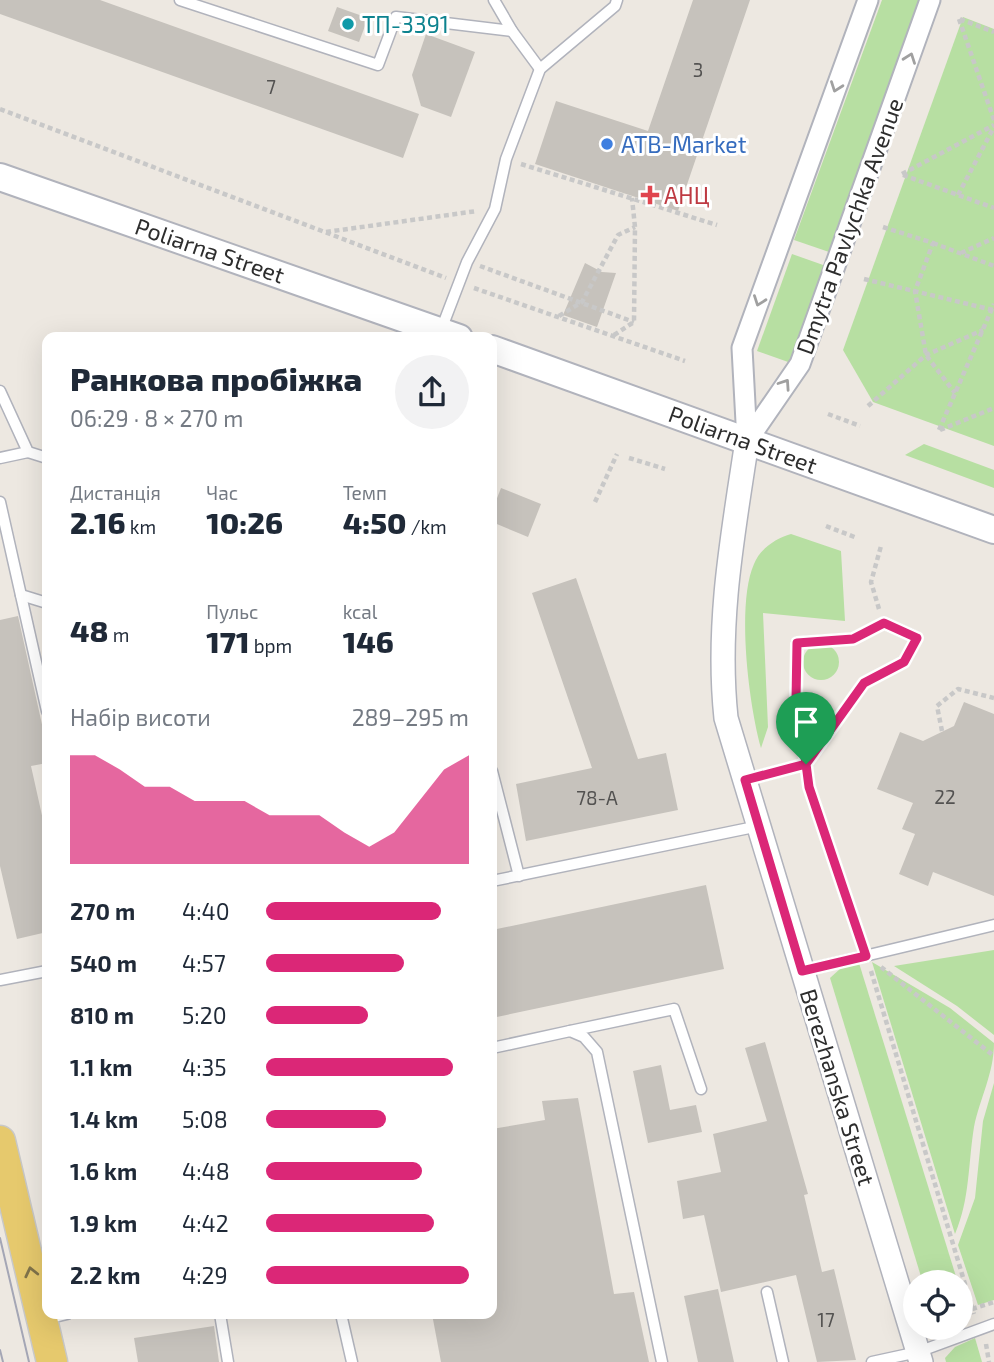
<!DOCTYPE html>
<html lang="uk">
<meta charset="utf-8">
<style>
:root{--surface:#fff;--page:#f2f2f3;--text:#1f2937;--muted:#747a83;--accent:#db2777}
body{margin:0;font-family:"Exo 2",sans-serif;background:var(--page);color:var(--text);height:100vh;display:flex;flex-direction:column;font-size:26px;white-space:nowrap}
*{box-sizing:border-box;margin:0}
p{font-size:23px;color:var(--muted)}
.icon{flex:none;width:38px;height:38px;fill:none;stroke:currentColor;stroke-width:2;stroke-linecap:round;stroke-linejoin:round}
.map{position:relative;flex:1;overflow:hidden}
.sheet{position:absolute;left:42px;top:332px;width:455px;height:987px;display:flex;flex-direction:column;background:var(--surface);border-radius:14px;box-shadow:0 7px 28px #0002}
.sheet>*{flex:none}
.fabs{position:absolute;left:903px;top:1270px;display:grid;gap:14px}
.fabs a{display:grid;place-items:center;width:70px;height:70px;border-radius:50%;background:var(--surface);box-shadow:0 7px 28px #0002;font-size:35px}
.pin{position:absolute;display:grid;place-items:center;width:60px;height:60px;color:#fff;margin:-72px -30px;border-radius:50% 50% 50% 0;rotate:-45deg;box-shadow:0 0 7px #0007}
.pin .icon{rotate:45deg}
.round{display:grid;place-items:center;flex:none;width:74px;height:74px;border-radius:37px;background:var(--page)}
.head{display:flex;align-items:center;justify-content:space-between;height:119px;padding:0 28px}
h1{font-size:32px;font-weight:800;line-height:52px}
.figures{display:grid;grid-template-columns:repeat(3,1fr);gap:10px;height:119px;padding:7px 28px}
.figures div{display:grid;align-content:center}
.figures b{font-size:30px;font-weight:800}
.figures small{font-size:19px;font-weight:400}
.figures p{font-size:19px}
.chart{height:196px;padding:14px 28px}
.chart p{display:flex;justify-content:space-between}
.chart svg{width:100%;height:126px;margin-top:7px;fill:var(--accent);opacity:.7}
ul{padding:0 28px;list-style:none;font-size:23px}
li{display:grid;grid-template-columns:112px 84px 1fr;align-items:center;height:52px}
li i{height:18px;border-radius:9px;background:var(--accent)}
.map>svg:first-child{display:block}
</style>
<div class="map">
<svg width="994" height="1362" viewBox="0 0 994 1362">
<rect width="100%" height="100%" fill="#ede8e1"/>
<g fill="#b7dfa2">
<polygon points="882,0 921,0 829,252 794,240"/>
<polygon points="963,17 994,29 994,446 873,402 843,350"/>
<polygon points="792,254 826,266 791,363 757,351"/>
<polygon points="924,444 994,470 994,488 905,455"/>
<path d="M791,534L841,551L845,621L763,613L768,727L761,748C749,706 736,604 754,564C760,549 776,538 791,534Z"/>
<circle cx="821" cy="662" r="18"/>
<polygon points="994,950 994,1035 957,1006 894,966"/>
<path d="M872,962L950,1008L994,1043C994,1073 980,1098 974,1127C968,1164 970,1199 955,1234Z"/>
<polygon points="859,963 958,1283 923,1283 830,978 841,968"/>
<polygon points="994,1083 994,1300 978,1305 958,1245 975,1198 983,1121"/>
<polygon points="975,1338 982,1362 946,1362 945,1358 955,1347"/>
</g>
<g fill="#c6c2bc">
<polygon points="0,0 100,0 419,114 403,158 0,14"/>
<polygon points="693,0 750,0 678,211 535,164 556,101 648,131"/>
<polygon points="337,7 368,18 359,42 328,31"/>
<polygon points="426,34 475,52 451,117 421,106 412,75"/>
<polygon points="585,263 602,272 616,273 597,327 563,315"/>
<polygon points="501,488 541,504 528,537 492,522 492,511"/>
<polygon points="576,578 638,759 666,753 678,810 526,841 516,784 592,768 532,593"/>
<polygon points="18,616 47,747 47,763 31,766 47,838 47,932 17,939 0,866 0,620"/>
<polygon points="964,702 994,714 994,896 933,872 928,886 899,874 915,834 902,829 913,803 877,789 900,732 923,741 954,726"/>
<polygon points="706,885 724,969 492,1018 492,930"/>
<polygon points="765,1042 808,1194 804,1195 822,1272 834,1269 856,1360 817,1362 796,1275 721,1292 704,1215 683,1219 677,1181 721,1172 713,1134 767,1121 745,1048"/>
<polygon points="661,1065 670,1110 696,1105 702,1132 648,1143 633,1071"/>
<polygon points="578,1098 614,1294 634,1292 649,1362 441,1362 432,1314 492,1314 492,1129 545,1120 542,1101"/>
<polygon points="718,1289 734,1362 698,1362 684,1296"/>
<polygon points="214,1326 219,1362 138,1362 134,1338"/>
</g>
<g fill="none" stroke-linecap="round" stroke-linejoin="round">
<defs>
<g id="service">
<polyline points="180,0 378,65 396,17 512,31"/>
<polyline points="494,0 512,31 540,69"/>
<polyline points="441,330 467,262 495,209 506,159 540,69 615,6 617,0"/>
<polyline points="0,391 28,452 47,458"/>
<polyline points="0,458 28,452"/>
<polyline points="0,502 47,711"/>
<polyline points="21,595 47,603"/>
<polyline points="492,771 519,876"/>
<polyline points="745,780 806,764 796,700 797,643 853,639 884,623 917,638 904,662 864,683 806,764 809,787 866,956"/>
<polyline points="492,881 759,826"/>
<polyline points="802,971 994,925"/>
<polyline points="0,980 47,971"/>
<polyline points="570,1031 674,1009 701,1089"/>
<polyline points="492,1048 570,1031 584,1037 597,1052 662,1362"/>
<polyline points="767,1292 783,1362"/>
<polyline points="220,1314 228,1362"/>
<polyline points="341,1314 352,1362"/>
<polyline points="46,1319 67,1314"/>
<polyline points="872,1362 918,1352 994,1324"/>
</g>
<g id="minor">
<polyline points="747,441 800,364 930,0"/>
<polyline points="747,441 742,348 868,0"/>
</g>
<path id="tertiary" d="M747,441C733,533 716,624 726,718L921,1362"/>
<g id="secondary">
<polyline points="0,177 459,338"/>
<polyline points="492,349 994,530"/>
</g>
<polyline id="primary" points="0,1141 52,1362"/>
</defs>
<use href="#service" stroke="#b1b3bc" stroke-width="13"/>
<use href="#minor" stroke="#b1b3bc" stroke-width="23"/>
<use href="#tertiary" stroke="#b1b3bc" stroke-width="26"/>
<use href="#secondary" stroke="#b1b3bc" stroke-width="30"/>
<use href="#primary" stroke="#c8c8c8" stroke-width="33"/>
<g stroke="#c8c8c8" stroke-width="4.5" stroke-dasharray="5 3.5" stroke-linecap="butt">
<polyline points="959,19 994,120"/>
<polyline points="960,19 994,32"/>
<polyline points="0,109 446,278"/>
<polyline points="521,164 717,225"/>
<polyline points="902,174 994,125"/>
<polyline points="903,175 994,208"/>
<polyline points="958,195 994,127"/>
<polyline points="883,227 933,243 915,291 926,355 955,393"/>
<polyline points="326,232 477,211"/>
<polyline points="933,243 994,266"/>
<polyline points="961,253 994,238"/>
<polyline points="480,266 634,322"/>
<polyline points="864,279 993,310"/>
<polyline points="474,288 685,361"/>
<polyline points="559,316 582,302 618,235 635,227"/>
<polyline points="614,335 634,322 635,227 632,198"/>
<polyline points="868,406 926,355 983,330"/>
<polyline points="828,414 860,426"/>
<polyline points="939,430 994,304"/>
<polyline points="940,430 994,408"/>
<polyline points="629,458 665,469"/>
<polyline points="595,502 617,454"/>
<polyline points="826,526 857,538"/>
<polyline points="879,609 871,582 881,546"/>
<polyline points="942,731 937,706 958,689 994,698"/>
<polyline points="881,967 994,1056"/>
<polyline points="871,971 974,1314"/>
<polyline points="972,1309 994,1302"/>
<polyline points="986,1344 989,1362"/>
</g>
<use href="#service" stroke="#fff" stroke-width="10"/>
<use href="#minor" stroke="#fff" stroke-width="19"/>
<use href="#tertiary" stroke="#fff" stroke-width="23"/>
<use href="#secondary" stroke="#fff" stroke-width="26"/>
<use href="#primary" stroke="#e6c96d" stroke-width="30"/>
<g stroke="#a4a6b5" stroke-width="2">
<polyline points="0,1238 29,1362"/>
<polyline points="0,1350 3,1362"/>
</g>
</g>
<defs><path id="oneway-chevron" d="M-2-3.5L2.5 0L-2 3.5" fill="none" stroke-width="1.6" stroke-linecap="round" stroke-linejoin="round" transform="scale(1.75)"/></defs>
<g stroke="#a0a0a0">
<use href="#oneway-chevron" transform="translate(910 58) rotate(-70)"/>
<use href="#oneway-chevron" transform="translate(836 87) rotate(110)"/>
<use href="#oneway-chevron" transform="translate(759 301) rotate(110)"/>
<use href="#oneway-chevron" transform="translate(785 384) rotate(-56)"/>
</g>
<use stroke="#80734a" href="#oneway-chevron" transform="translate(31 1272) rotate(-103)"/>
<g fill="none" stroke-linecap="round" stroke-linejoin="round">
<defs>
<polyline id="route" points="806,764 809,787 866,956 802,971 745,780 806,764 864,683 904,662 917,638 884,623 853,639 797,643 796,700 806,764"/>
</defs>
<use href="#route" stroke="#fff" stroke-width="14"/>
<use href="#route" stroke="#db2777" stroke-width="9"/>
</g>
<circle fill="#0f9aa8" stroke="#fff" stroke-width="2.5" cx="348" cy="24" r="7"/>
<circle fill="#3f7fe0" stroke="#fff" stroke-width="2.5" cx="607" cy="144" r="7"/>
<path fill="#e0444e" stroke="#fff" stroke-width="2.5" d="M646.5 184.5h7v7h7v7h-7v7h-7v-7h-7v-7h7z"/>
<g text-anchor="middle" dominant-baseline="central" stroke-width="6" stroke-linejoin="round" paint-order="stroke">
<g font-size="19" fill="#535251">
<text x="698" y="69">3</text>
<text x="271" y="86">7</text>
<text x="945" y="796">22</text>
<text x="597" y="797">78-А</text>
<text x="826" y="1319">17</text>
</g>
<g font-size="23" fill="#0d838f" stroke="#fff" text-anchor="start">
<text x="362" y="24">ТП-3391</text>
</g>
<g font-size="23" fill="#366cbe" stroke="#fff" text-anchor="start">
<text x="621" y="144">ATB-Market</text>
</g>
<g font-size="23" fill="#be3a42" stroke="#fff" text-anchor="start">
<text x="664" y="195">АНЦ</text>
</g>
<g font-size="23" fill="#2d2d2d" stroke="#fff">
<text transform="translate(849 226) rotate(-70)">Dmytra Pavlychka Avenue</text>
<text transform="translate(210 250) rotate(19)">Poliarna Street</text>
<text transform="translate(743 439) rotate(20)">Poliarna Street</text>
<text transform="translate(838 1087) rotate(73)">Berezhanska Street</text>
</g>
</g>
</svg>
<div class="fabs">
<a><svg class="icon" aria-label="locate" viewBox="0 0 24 24"><circle cx="12" cy="12" r="6"/><path d="M12 2v4M12 18v4M2 12h4M18 12h4"/></svg></a>
</div>
<div class="pin" style="left:806px;top:764px;background:#1e9e55"><svg class="icon" aria-label="arrive" viewBox="0 0 24 24"><path d="M6 21V4h12l-3 4 3 4H6"/></svg></div>
<section class="sheet">
<div class="head"><div><h1>Ранкова пробіжка</h1><p>06:29 · 8 × 270 m</p></div><a class="round"><svg class="icon" aria-label="share" viewBox="0 0 24 24"><path d="M12 15V3M7 8l5-5 5 5M5 13v7h14v-7"/></svg></a></div>
<div class="figures">
<div><p>Дистанція</p><b>2.16<small> km</small></b></div>
<div><p>Час</p><b>10:26</b></div>
<div><p>Темп</p><b>4:50<small> /km</small></b></div>
</div>
<div class="figures">
<div><b>48<small> m</small></b></div>
<div><p>Пульс</p><b>171<small> bpm</small></b></div>
<div><p>kcal</p><b>146</b></div>
</div>
<div class="chart"><p><span>Набір висоти</span>289–295 m</p>
<svg viewBox="0 0 160 44" preserveAspectRatio="none"><path d="M0 44V6L10 6L20 11L30 17L40 17L50 22L60 22L70 22L80 27L90 27L100 27L110 33L120 38L130 33L140 22L150 11L160 6V44z"/></svg>
</div>
<ul>
<li><b>270 m</b>4:40<i style="width:86%"></i></li>
<li><b>540 m</b>4:57<i style="width:68%"></i></li>
<li><b>810 m</b>5:20<i style="width:50%"></i></li>
<li><b>1.1 km</b>4:35<i style="width:92%"></i></li>
<li><b>1.4 km</b>5:08<i style="width:59%"></i></li>
<li><b>1.6 km</b>4:48<i style="width:77%"></i></li>
<li><b>1.9 km</b>4:42<i style="width:83%"></i></li>
<li><b>2.2 km</b>4:29<i style="width:100%"></i></li>
</ul>
</section>
</div>
